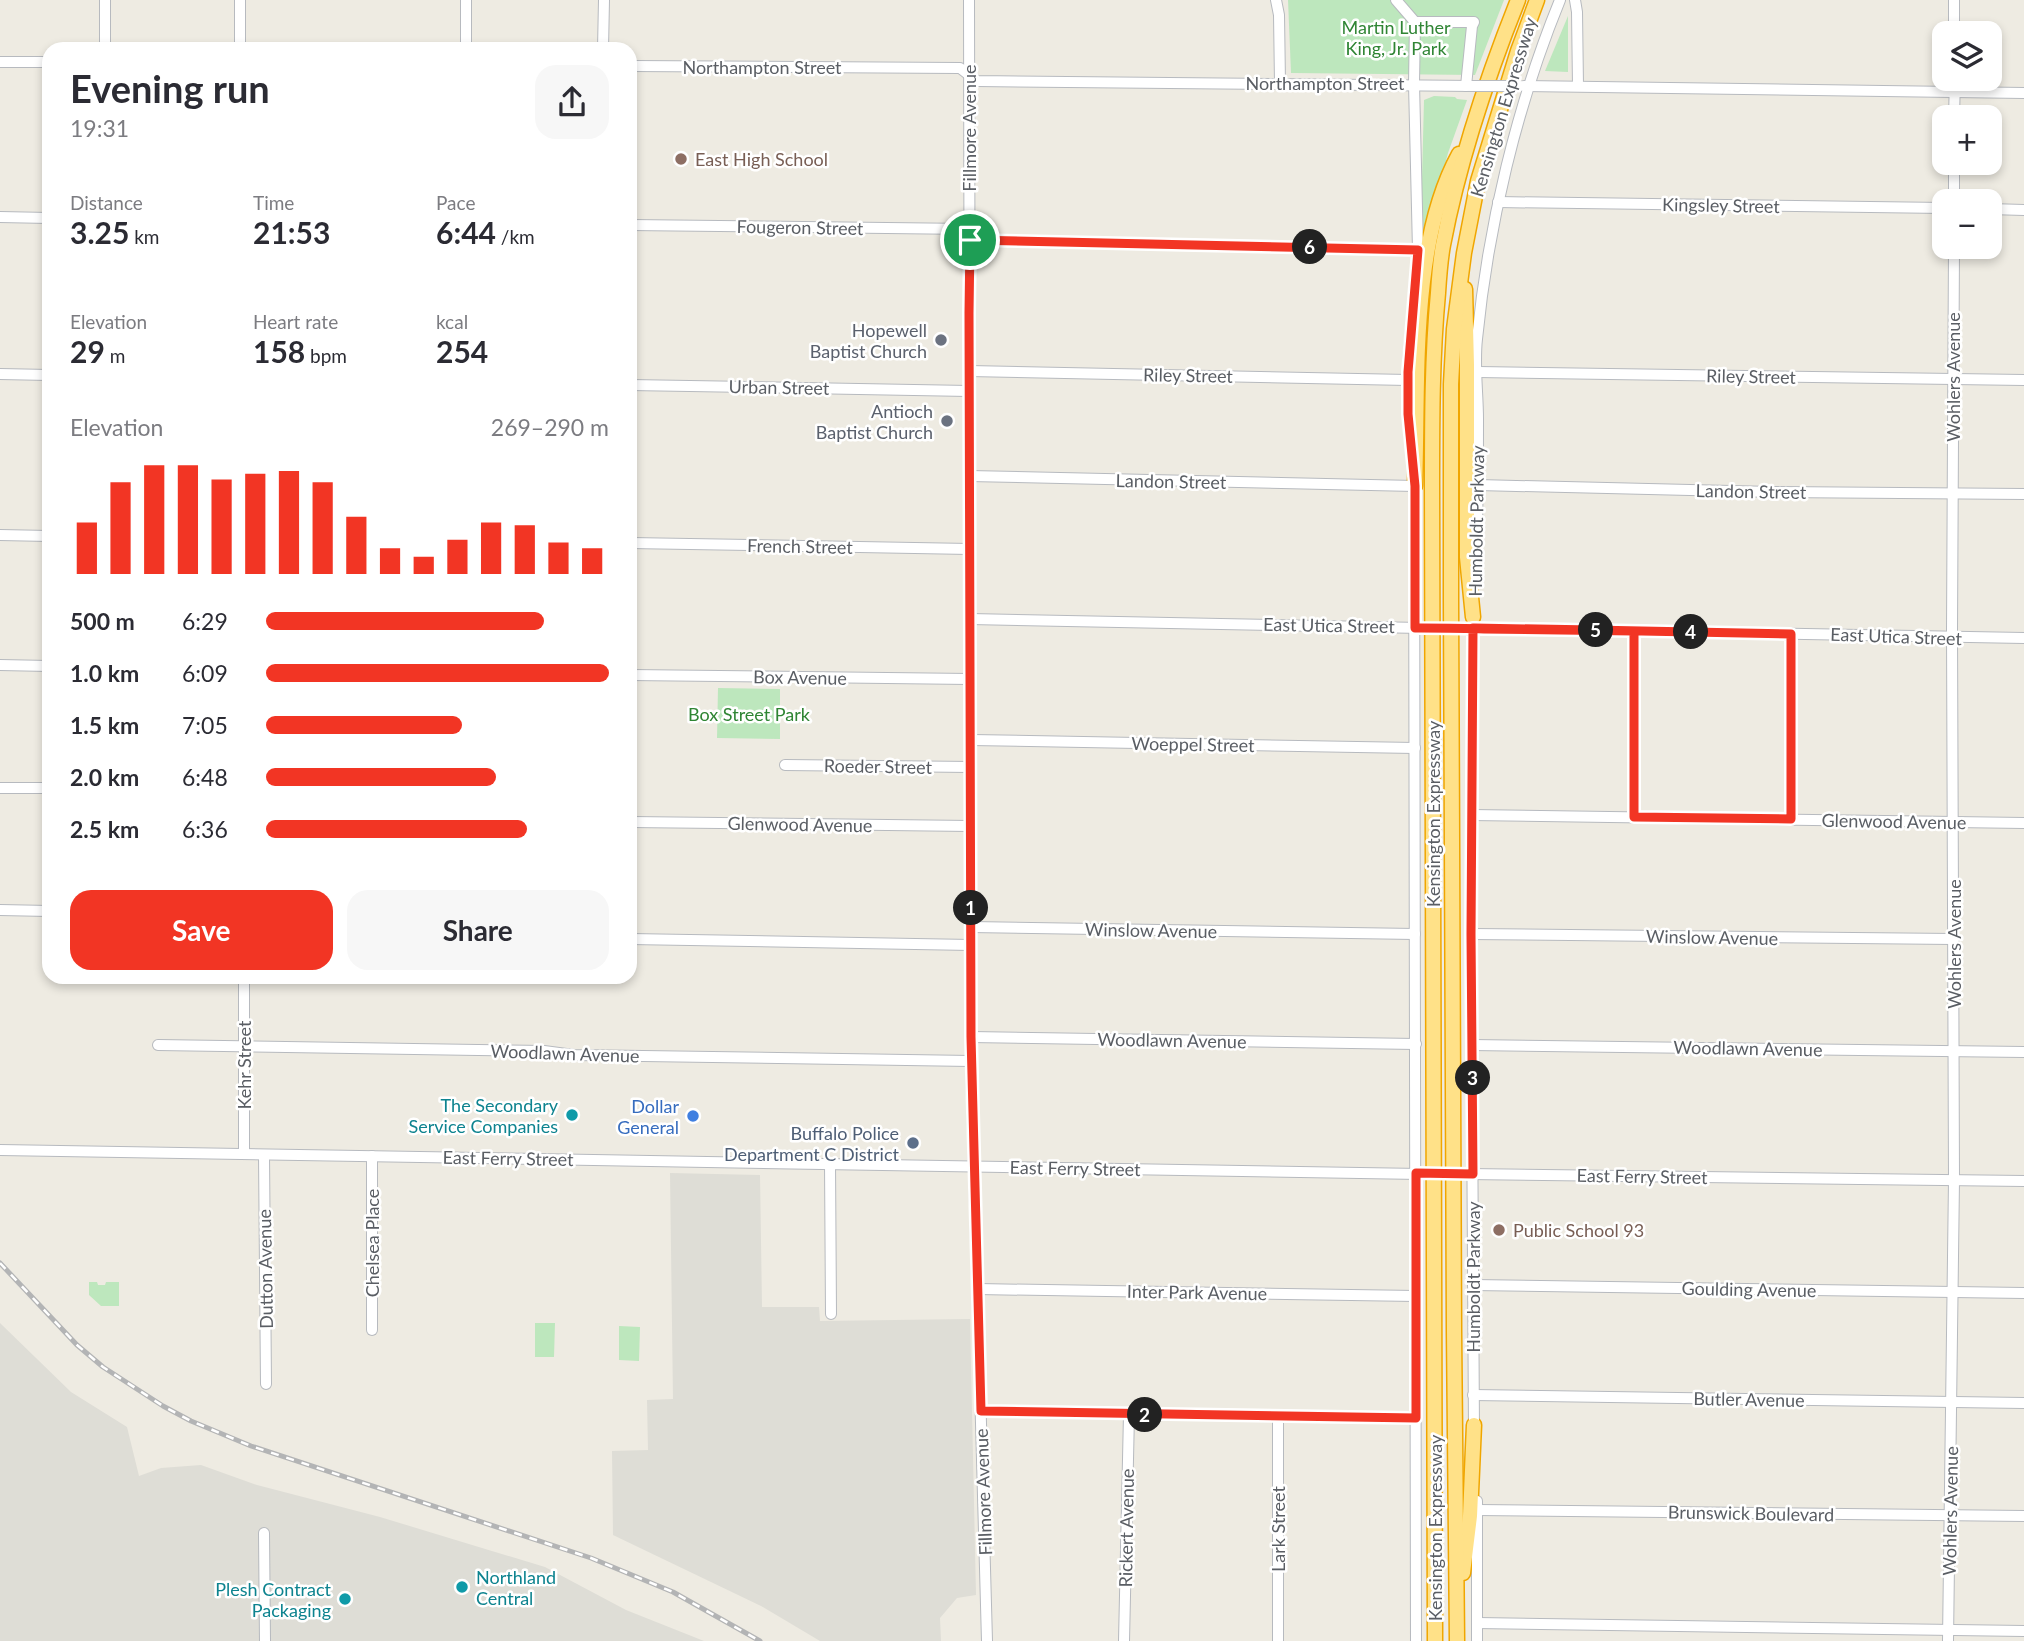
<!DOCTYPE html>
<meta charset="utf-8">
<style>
:root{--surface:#fff;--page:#f7f7f7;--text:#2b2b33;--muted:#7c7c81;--accent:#f23524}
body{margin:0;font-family:Lato,sans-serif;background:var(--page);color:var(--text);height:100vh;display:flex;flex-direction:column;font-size:26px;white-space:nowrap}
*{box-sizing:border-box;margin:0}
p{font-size:23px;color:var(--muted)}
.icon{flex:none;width:38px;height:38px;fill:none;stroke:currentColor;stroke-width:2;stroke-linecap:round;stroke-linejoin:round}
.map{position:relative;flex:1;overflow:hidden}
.drawer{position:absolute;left:42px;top:42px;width:595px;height:942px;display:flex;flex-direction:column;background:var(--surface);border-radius:21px;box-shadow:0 4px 10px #0003}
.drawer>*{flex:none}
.controls{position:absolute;left:1932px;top:21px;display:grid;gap:14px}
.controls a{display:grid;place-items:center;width:70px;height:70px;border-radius:14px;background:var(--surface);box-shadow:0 4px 10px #0003;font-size:35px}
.pin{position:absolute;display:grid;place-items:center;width:60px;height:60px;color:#fff;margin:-30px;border:4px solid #fff;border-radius:50%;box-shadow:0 2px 7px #0007}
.km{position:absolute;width:35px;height:35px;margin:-18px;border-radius:50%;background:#222;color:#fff;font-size:19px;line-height:35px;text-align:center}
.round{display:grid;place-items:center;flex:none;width:74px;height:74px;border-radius:21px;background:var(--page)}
.overview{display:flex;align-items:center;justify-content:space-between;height:119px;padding:0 28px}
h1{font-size:38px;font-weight:700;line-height:52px}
.stats{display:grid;grid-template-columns:repeat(3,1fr);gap:10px;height:119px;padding:7px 28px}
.stats div{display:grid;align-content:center}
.stats b{font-size:30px;font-weight:700}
.stats small{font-size:19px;font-weight:400}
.stats p{font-size:19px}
.chart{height:196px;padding:14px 28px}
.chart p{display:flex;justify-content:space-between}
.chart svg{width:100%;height:126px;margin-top:7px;stroke:var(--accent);stroke-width:6}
.button{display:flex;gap:14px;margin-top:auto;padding:14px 28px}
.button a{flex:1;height:80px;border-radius:21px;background:var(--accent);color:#fff;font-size:28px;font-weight:700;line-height:80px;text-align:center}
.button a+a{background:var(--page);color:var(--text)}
ul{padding:0 28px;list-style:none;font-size:23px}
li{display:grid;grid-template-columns:112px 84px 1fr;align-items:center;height:52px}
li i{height:18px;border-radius:9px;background:var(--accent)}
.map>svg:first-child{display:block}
</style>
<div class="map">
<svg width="2024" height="1641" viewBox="0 0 2024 1641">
<rect width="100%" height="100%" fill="#eeebe2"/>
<g fill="#deddd6">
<polygon points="670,1173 760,1175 762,1307 819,1307 820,1321 970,1319 976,1595 957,1598 940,1618 941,1641 820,1641 761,1606 613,1535 612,1451 648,1450 647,1400 673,1399"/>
<polygon points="0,1323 71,1392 127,1427 139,1476 161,1468 201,1465 257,1485 380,1517 545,1567 626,1610 704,1641 0,1641"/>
</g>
<g fill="#bde7bd">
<polygon points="1288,0 1504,0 1475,75 1291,73"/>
<polygon points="1568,16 1568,72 1545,71"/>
<polygon points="1434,96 1455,97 1457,99 1467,100 1448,153 1420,258 1424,100"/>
<polygon points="718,688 780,689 780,739 717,738"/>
<polygon points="89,1282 97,1282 98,1285 105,1285 106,1282 119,1282 119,1306 101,1306 89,1295"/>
<polygon points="535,1323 555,1323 554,1357 535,1357"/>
<polygon points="619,1326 640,1327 639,1361 619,1360"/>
</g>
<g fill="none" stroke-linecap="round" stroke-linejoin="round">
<defs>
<g id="minor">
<polyline points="105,0 105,49"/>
<polyline points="240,0 240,49"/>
<polyline points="466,0 466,49"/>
<polyline points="969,0 971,1061 987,1641"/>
<polyline points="1276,0 1279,15 1280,83"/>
<polyline points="1396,0 1415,22 1414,84 1418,250 1408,362 1408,414 1410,440"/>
<polyline points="1575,0 1577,12 1578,86"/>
<polyline points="1954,0 1954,33"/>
<polyline points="1415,22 1474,22 1472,26 1466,86"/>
<polyline points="603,49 604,0"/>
<polyline points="0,62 49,62"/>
<polyline points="630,66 960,68 977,81 1474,86"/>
<polyline points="1524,86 2024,93"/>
<polyline points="1954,117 1955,79"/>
<polyline points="1954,201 1954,163"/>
<polyline points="1498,202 1944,208"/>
<polyline points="1990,209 2024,210"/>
<polyline points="0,217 49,218"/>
<polyline points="630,225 970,229"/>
<polyline points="970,240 1418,250"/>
<polyline points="969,371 1408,380"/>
<polyline points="1478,372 2024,380"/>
<polyline points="0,374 49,375"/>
<polyline points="630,385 969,391"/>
<polyline points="969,476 1415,486"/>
<polyline points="1414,482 1416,1641"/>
<polyline points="1478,485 1773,492 2024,494"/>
<polyline points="0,535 49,536"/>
<polyline points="630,543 970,549"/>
<path d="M1475,583C1478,529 1478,474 1478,419C1478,393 1474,365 1477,339C1488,226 1517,105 1560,0"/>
<polyline points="1473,612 1471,934 1474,1430"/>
<polyline points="970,619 1421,628"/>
<polyline points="1468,628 2024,638"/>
<polyline points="1791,633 1791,819"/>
<polyline points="0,665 49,666"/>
<polyline points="630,675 970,679"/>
<polyline points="971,740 1415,748"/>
<polyline points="785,765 971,767"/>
<polyline points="0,788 49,788"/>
<polyline points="1471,815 2024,823"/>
<polyline points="1634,817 1634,630"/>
<polyline points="630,822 971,826"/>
<polyline points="0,910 49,911"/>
<polyline points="971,927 1415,934"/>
<polyline points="1471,934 1954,939"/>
<polyline points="630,939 971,945"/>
<polyline points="244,976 244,1154"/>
<polyline points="971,1037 1416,1044"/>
<polyline points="158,1045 544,1051 574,1055 971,1061"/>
<polyline points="1472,1045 2024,1052"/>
<polyline points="0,1150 1420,1174"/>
<polyline points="264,1155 266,1384"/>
<polyline points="372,1156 372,1330"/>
<polyline points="830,1163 831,1314"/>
<polyline points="1468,1174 2024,1181"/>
<polyline points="1473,1285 2024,1293"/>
<polyline points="978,1289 1416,1296"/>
<polyline points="1473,1395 2024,1403"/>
<polyline points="981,1411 1416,1418"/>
<polyline points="1278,1417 1278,1641"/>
<polyline points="1477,1501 1477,1641"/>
<polyline points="1477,1510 2024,1516"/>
<polyline points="264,1533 265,1641"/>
<polyline points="1477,1623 2024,1631"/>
<polyline points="1124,1641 1129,1414"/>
<polyline points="1948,1641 1954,1180 1952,630 1954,247"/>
</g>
<g id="highway">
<polyline points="1465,289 1467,365 1467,557 1473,617"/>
<path d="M1415,486C1419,384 1409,245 1459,154"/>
<polyline points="1463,1573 1470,1516 1474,1425"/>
<path d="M1435,1641L1432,485C1432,421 1432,357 1438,293C1439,277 1440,261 1443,245C1459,161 1486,80 1518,0"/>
<polyline points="1457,1641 1454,1331 1451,599 1451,384 1454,329 1464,253 1478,181 1518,51 1537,0"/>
</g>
</defs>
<use href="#minor" stroke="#b7babf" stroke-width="12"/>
<use href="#highway" stroke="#f0a600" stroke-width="17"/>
<use href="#minor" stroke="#fff" stroke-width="10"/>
<use href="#highway" stroke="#ffe188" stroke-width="14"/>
<defs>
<polyline id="rail" points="0,1263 77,1345 103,1367 163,1406 191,1421 251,1446 591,1558 673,1592 760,1641"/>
</defs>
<use href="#rail" stroke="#b3b4b5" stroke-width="5"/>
<use href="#rail" stroke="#fff" stroke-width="2.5" stroke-dasharray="8" stroke-linecap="butt"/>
<defs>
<g id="minor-bridge">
<polyline points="1474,86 1520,86"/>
<polyline points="1421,628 1465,628"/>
<polyline points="1423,1174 1467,1174"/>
</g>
</defs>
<use href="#minor-bridge" stroke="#b7babf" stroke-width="12" stroke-linecap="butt"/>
<use href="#minor-bridge" stroke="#fff" stroke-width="10"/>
</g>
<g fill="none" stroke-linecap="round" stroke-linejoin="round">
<defs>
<path id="route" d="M970,240L969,313L971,1037L981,1411L1416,1418V1173L1473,1174L1471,934L1473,628C1579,630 1685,631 1791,634V819L1634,817V631L1484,629C1463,628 1442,628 1421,628H1415V486L1408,414V372L1418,250L970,240"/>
</defs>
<use href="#route" stroke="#fff" stroke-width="14"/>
<use href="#route" stroke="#f23524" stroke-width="9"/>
</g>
<g fill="#8d6e63" stroke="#fff" stroke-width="2.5">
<circle cx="681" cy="159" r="7"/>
<circle cx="1499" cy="1230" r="7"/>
</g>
<g fill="#6b7280" stroke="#fff" stroke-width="2.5">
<circle cx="941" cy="340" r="7"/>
<circle cx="947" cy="421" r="7"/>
</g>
<g fill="#0f9aa8" stroke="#fff" stroke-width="2.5">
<circle cx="572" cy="1115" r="7"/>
<circle cx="462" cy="1587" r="7"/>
<circle cx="345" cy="1599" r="7"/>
</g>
<circle fill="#3f7fe0" stroke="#fff" stroke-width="2.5" cx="693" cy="1116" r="7"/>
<circle fill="#5c6f8a" stroke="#fff" stroke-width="2.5" cx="913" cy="1143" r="7"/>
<g text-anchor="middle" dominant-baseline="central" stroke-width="5" stroke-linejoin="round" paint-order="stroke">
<g font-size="18" fill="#2f8534" stroke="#fff">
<text x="1396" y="27">Martin Luther<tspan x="1396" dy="21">King, Jr. Park</tspan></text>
<text x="749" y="714">Box Street Park</text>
</g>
<g font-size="18" fill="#5a5e64" stroke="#fff">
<text x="762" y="67">Northampton Street</text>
<text x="1325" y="83">Northampton Street</text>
<text transform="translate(1503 107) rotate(-73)">Kensington Expressway</text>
<text transform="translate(969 128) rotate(-90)">Fillmore Avenue</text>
<text transform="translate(1721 205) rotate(1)">Kingsley Street</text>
<text transform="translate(800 227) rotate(1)">Fougeron Street</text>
<text transform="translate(1188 375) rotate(1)">Riley Street</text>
<text transform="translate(1751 376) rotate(1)">Riley Street</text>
<text transform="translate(1953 377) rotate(-90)">Wohlers Avenue</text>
<text transform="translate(779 387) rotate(1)">Urban Street</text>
<text transform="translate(1171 481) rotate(1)">Landon Street</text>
<text transform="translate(1751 491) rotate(1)">Landon Street</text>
<text transform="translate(1476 521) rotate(-89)">Humboldt Parkway</text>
<text transform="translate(800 546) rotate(1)">French Street</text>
<text transform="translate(1329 625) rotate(1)">East Utica Street</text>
<text transform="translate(1896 636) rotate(2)">East Utica Street</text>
<text transform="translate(800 677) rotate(1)">Box Avenue</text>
<text transform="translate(1193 744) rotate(1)">Woeppel Street</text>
<text transform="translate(878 766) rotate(1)">Roeder Street</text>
<text transform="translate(1433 814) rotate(-90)">Kensington Expressway</text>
<text transform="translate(1894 821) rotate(1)">Glenwood Avenue</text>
<text transform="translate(800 824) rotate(1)">Glenwood Avenue</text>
<text transform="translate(1151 930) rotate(1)">Winslow Avenue</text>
<text transform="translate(1712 937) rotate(1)">Winslow Avenue</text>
<text transform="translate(1954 944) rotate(-90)">Wohlers Avenue</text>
<text transform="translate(1172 1040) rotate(1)">Woodlawn Avenue</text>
<text transform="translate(1748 1048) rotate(1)">Woodlawn Avenue</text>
<text transform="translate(565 1053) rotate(2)">Woodlawn Avenue</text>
<text transform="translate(244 1065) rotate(-90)">Kehr Street</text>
<text transform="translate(508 1158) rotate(1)">East Ferry Street</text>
<text transform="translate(1075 1168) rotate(1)">East Ferry Street</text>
<text transform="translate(1642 1176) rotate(1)">East Ferry Street</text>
<text transform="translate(372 1243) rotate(-90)">Chelsea Place</text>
<text transform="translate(265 1269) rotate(-91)">Dutton Avenue</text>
<text transform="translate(1473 1277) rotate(-90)">Humboldt Parkway</text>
<text transform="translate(1749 1289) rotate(1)">Goulding Avenue</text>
<text transform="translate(1197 1292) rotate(1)">Inter Park Avenue</text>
<text transform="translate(1749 1399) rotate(1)">Butler Avenue</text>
<text transform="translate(983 1492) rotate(-92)">Fillmore Avenue</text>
<text transform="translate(1950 1511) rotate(-89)">Wohlers Avenue</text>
<text transform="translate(1751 1513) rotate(1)">Brunswick Boulevard</text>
<text transform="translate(1126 1528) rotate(-89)">Rickert Avenue</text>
<text transform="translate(1435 1528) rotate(-90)">Kensington Expressway</text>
<text transform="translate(1278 1529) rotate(-90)">Lark Street</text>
</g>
<g font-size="18" fill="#785e54" stroke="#fff" text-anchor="start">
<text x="695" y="159">East High School</text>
<text x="1513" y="1230">Public School 93</text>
</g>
<g font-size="18" fill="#5b616d" stroke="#fff" text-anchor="end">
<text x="927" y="330">Hopewell<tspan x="927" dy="21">Baptist Church</tspan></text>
<text x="933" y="411">Antioch<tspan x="933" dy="21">Baptist Church</tspan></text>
</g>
<g font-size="18" fill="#0d838f" stroke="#fff" text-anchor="end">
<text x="558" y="1105">The Secondary<tspan x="558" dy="21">Service Companies</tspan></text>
<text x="476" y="1577" text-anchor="start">Northland<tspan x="476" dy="21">Central</tspan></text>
<text x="331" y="1589">Plesh Contract<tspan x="331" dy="21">Packaging</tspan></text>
</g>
<g font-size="18" fill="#366cbe" stroke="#fff" text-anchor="end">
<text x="679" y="1106">Dollar<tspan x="679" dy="21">General</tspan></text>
</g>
<g font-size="18" fill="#4e5e75" stroke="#fff" text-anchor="end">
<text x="899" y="1133">Buffalo Police<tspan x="899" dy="21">Department C District</tspan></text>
</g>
</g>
</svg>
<div class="controls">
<a><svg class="icon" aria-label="layers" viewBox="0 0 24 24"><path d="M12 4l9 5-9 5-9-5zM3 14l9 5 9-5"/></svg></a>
<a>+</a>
<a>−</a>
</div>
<div class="pin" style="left:970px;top:240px;background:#1e9e55"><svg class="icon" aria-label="arrive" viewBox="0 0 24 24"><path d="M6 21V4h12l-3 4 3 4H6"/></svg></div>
<b class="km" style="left:971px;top:908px">1</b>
<b class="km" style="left:1145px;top:1415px">2</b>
<b class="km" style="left:1473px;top:1078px">3</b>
<b class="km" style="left:1691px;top:632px">4</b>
<b class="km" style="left:1596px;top:630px">5</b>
<b class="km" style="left:1310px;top:247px">6</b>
<section class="drawer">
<div class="overview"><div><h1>Evening run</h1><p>19:31</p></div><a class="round"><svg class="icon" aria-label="share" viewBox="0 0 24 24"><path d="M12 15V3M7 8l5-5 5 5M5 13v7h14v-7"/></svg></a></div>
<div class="stats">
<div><p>Distance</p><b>3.25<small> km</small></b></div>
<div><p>Time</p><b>21:53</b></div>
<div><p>Pace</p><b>6:44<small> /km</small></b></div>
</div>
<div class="stats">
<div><p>Elevation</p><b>29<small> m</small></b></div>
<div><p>Heart rate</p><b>158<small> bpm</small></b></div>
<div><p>kcal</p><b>254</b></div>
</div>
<div class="chart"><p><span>Elevation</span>269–290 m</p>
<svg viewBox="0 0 160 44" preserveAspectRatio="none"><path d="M5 44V26M15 44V12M25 44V6M35 44V6M45 44V11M55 44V9M65 44V8M75 44V12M85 44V24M95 44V35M105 44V38M115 44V32M125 44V26M135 44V27M145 44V33M155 44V35"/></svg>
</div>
<ul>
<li><b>500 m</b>6:29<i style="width:81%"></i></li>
<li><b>1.0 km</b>6:09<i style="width:100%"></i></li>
<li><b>1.5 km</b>7:05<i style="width:57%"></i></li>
<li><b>2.0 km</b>6:48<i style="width:67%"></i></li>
<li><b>2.5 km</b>6:36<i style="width:76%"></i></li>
</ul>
<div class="button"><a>Save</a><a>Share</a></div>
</section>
</div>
